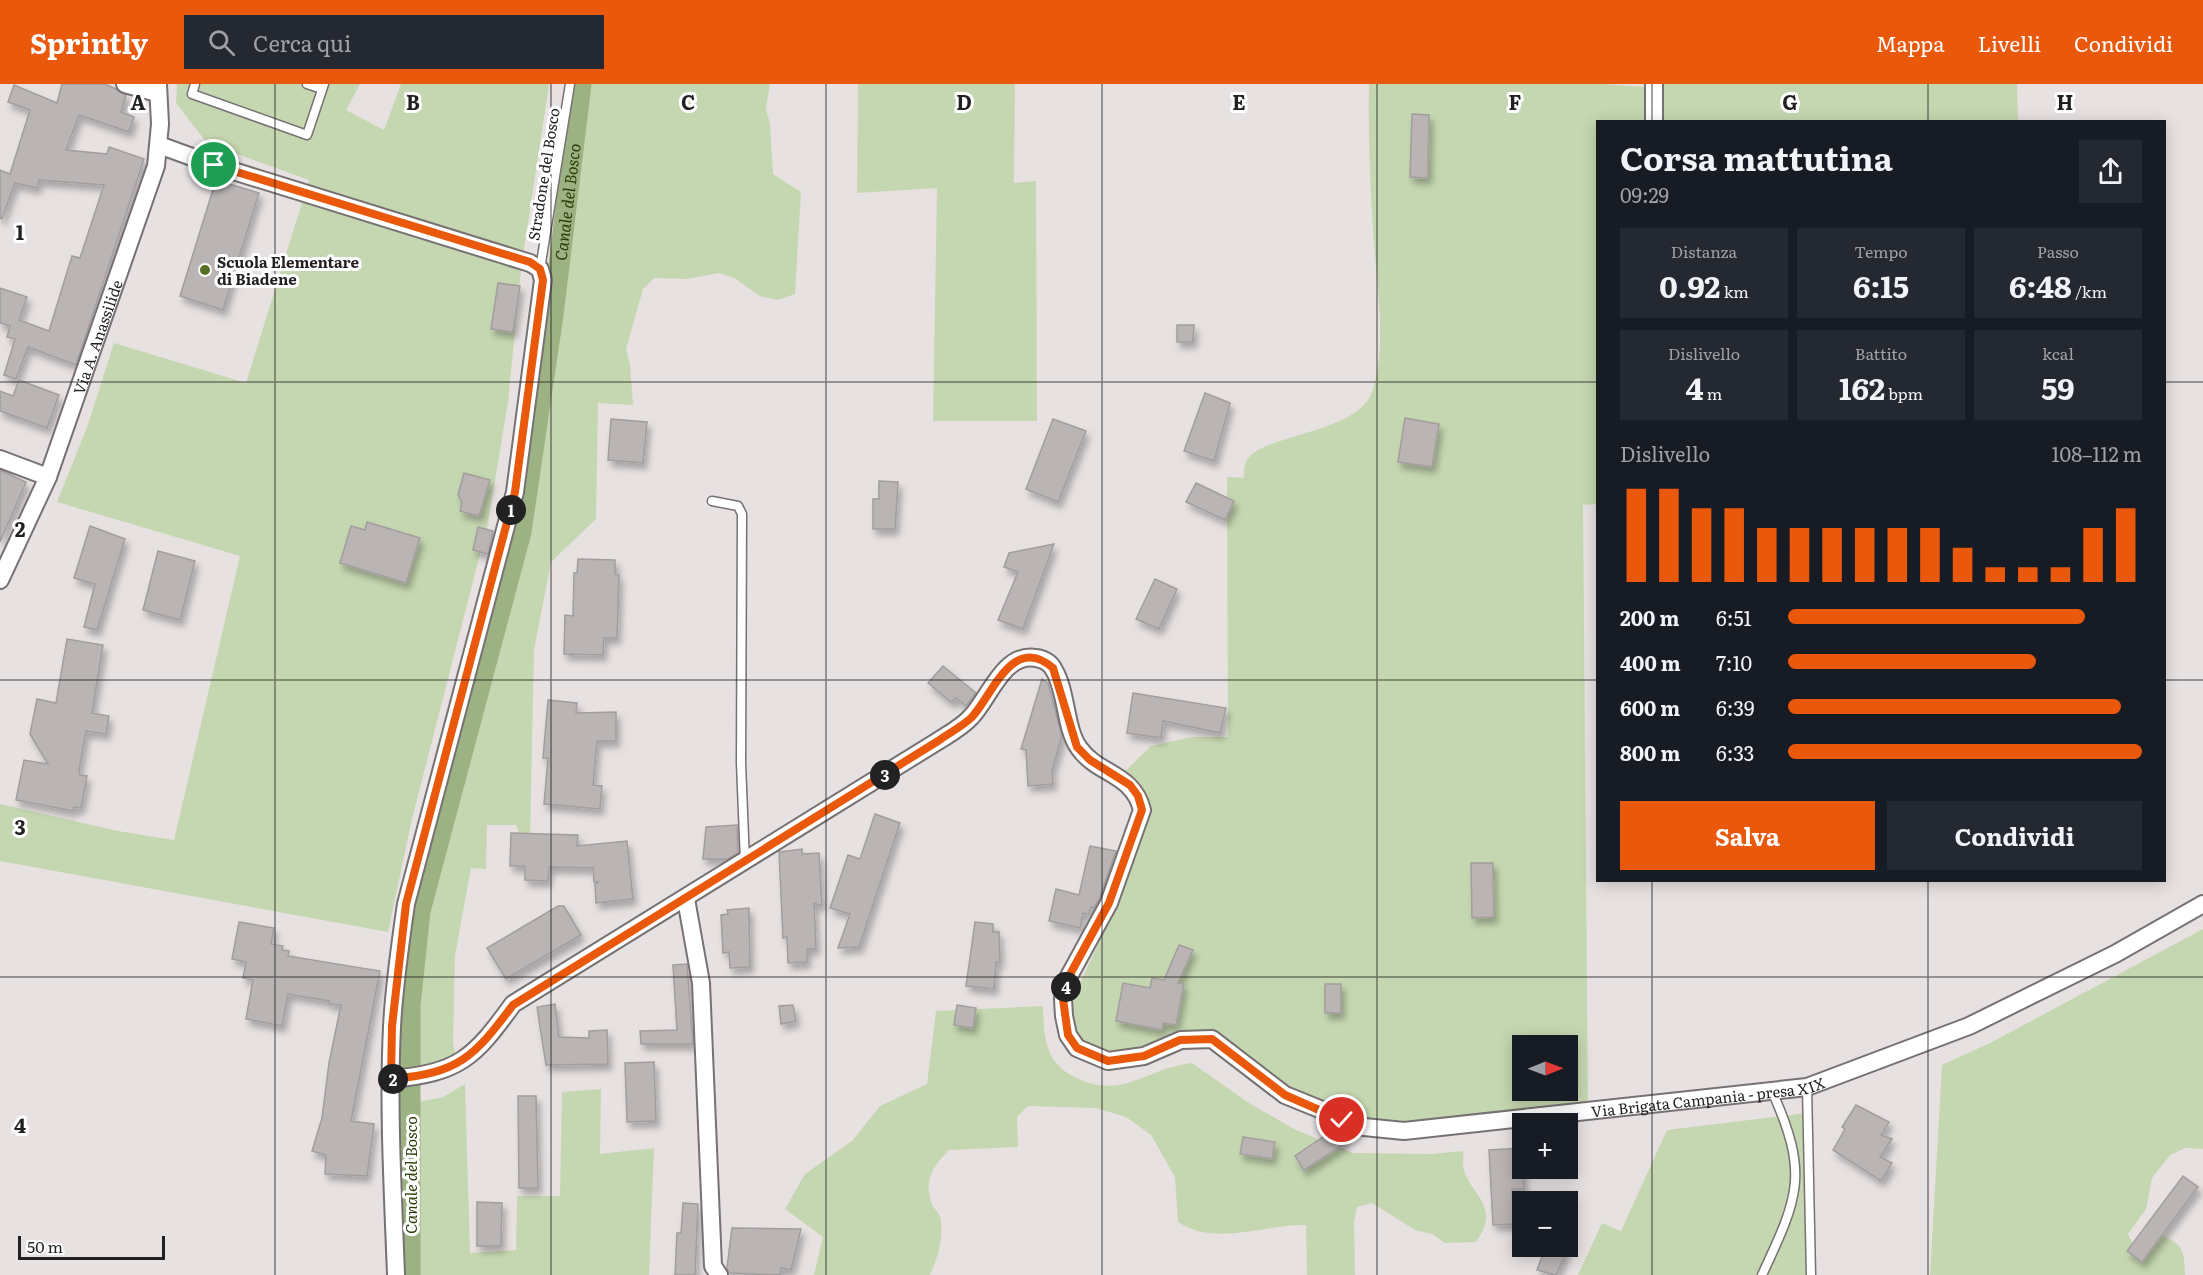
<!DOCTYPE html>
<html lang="it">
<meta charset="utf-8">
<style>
:root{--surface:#171b24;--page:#242831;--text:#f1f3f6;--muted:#9ea1a6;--accent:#ea580c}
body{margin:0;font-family:Literata,serif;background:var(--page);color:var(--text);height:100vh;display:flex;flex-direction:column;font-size:22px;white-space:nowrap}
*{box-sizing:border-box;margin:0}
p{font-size:20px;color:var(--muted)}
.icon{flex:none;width:33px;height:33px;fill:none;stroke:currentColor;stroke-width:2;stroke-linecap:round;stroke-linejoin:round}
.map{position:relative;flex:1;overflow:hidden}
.details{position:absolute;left:1596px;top:36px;width:570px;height:762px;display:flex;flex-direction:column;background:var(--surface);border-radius:0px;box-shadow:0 3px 15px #0003}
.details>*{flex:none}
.needle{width:39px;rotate:89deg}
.tools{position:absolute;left:1512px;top:951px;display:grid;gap:12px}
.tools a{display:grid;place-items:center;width:66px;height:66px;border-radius:0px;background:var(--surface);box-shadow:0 3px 15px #0003;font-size:30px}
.scale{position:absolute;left:18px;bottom:15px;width:147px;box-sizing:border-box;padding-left:6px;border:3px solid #211f1f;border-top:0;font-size:16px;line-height:21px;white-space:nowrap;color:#211f1f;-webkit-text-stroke:4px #fff;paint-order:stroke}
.pin{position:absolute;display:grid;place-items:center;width:51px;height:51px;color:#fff;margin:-26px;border:3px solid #fff;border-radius:50%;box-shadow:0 2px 6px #0007}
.km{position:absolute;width:30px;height:30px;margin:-15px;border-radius:50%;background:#222;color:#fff;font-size:16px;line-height:30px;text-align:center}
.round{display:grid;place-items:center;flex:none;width:63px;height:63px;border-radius:0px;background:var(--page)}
.headline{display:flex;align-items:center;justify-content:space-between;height:102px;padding:0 24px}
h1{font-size:33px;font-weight:700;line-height:45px}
.figures{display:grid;grid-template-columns:repeat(3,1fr);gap:9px;height:102px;padding:6px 24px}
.figures div{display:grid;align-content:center;border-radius:0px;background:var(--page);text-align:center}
.figures b{font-size:30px;font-weight:700}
.figures small{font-size:16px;font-weight:400}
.figures p{font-size:16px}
.chart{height:168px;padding:12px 24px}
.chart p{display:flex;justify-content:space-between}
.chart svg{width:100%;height:108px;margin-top:6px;stroke:var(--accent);stroke-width:6}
.cta{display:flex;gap:12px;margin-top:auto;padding:12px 24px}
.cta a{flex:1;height:69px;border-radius:0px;background:var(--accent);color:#fff;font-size:24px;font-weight:700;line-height:69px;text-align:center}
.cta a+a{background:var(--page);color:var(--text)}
ul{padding:0 24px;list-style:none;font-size:20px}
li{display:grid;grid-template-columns:96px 72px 1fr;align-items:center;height:45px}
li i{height:15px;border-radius:8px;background:var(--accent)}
header{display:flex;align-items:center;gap:36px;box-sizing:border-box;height:84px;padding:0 30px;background:var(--accent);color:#fff}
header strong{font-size:28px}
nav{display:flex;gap:33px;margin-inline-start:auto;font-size:21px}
.search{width:420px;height:54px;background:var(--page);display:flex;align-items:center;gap:15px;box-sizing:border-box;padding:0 21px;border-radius:0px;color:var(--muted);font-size:22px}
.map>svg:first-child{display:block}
</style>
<header>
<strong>Sprintly</strong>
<div class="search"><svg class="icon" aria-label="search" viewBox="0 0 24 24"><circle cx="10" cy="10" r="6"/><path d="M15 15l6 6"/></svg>Cerca qui</div>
<nav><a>Mappa</a><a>Livelli</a><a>Condividi</a></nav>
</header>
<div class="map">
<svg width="2203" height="1191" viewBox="0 0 2203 1191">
<defs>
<filter id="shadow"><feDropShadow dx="3.5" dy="6" stdDeviation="3" flood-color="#0004"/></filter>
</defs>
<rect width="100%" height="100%" fill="#e8e1e2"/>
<g fill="#c5d7b0" fill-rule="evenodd">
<polygon points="177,0 360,0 346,26 384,46 401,0 549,0 521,185 508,318 488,439 412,735 388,848 0,777 0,720 118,747 174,756 240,472 57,418 87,343 114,259 246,299 309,96 207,59 176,19"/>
<polygon points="579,0 770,0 766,25 770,40 773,90 801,108 795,210 778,216 760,212 734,194 719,189 687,195 654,194 643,205 626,265 630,281 633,321 598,319 596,435 551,478 534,566 530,756 520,751 516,741 487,741 486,785 471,784 455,872 453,960 455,968 446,978 403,991 404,956 415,861 441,742 517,446 527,391 551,189"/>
<polygon points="858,0 1015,0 1014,99 1036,97 1037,337 933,337 937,104 857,109"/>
<path d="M1369,0H1605L1645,3L1646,0H2017L2018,37L1598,38V420L1583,421L1588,1025L1431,1040H1360L1266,995L1216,958L1134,967L1109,973L1083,964L1073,947L1072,924L1077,905L1109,838L1140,758L1143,735L1119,693L1151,662L1192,653H1228L1227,393L1244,394C1244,388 1244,380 1247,376C1262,350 1357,350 1372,308C1388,264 1376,194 1373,146C1370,97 1368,49 1369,0ZM1522,962H1568V1006H1522Z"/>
<path d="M2203,845V1065L2185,1064L2170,1071L2152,1094L2146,1125L2128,1150L2135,1164L2163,1152C2185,1161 2184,1169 2185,1191H1930L1942,981L1992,958Z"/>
<path d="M1043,922C1044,950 1044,976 1071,991C1121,1019 1145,984 1192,979L1249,1019L1296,1046L1353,1069L1432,1070L1463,1067C1464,1072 1462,1080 1464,1086C1473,1114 1501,1122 1476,1158L1445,1159L1432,1150L1415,1146L1372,1119L1357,1123L1354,1138L1355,1191H1307L1306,1141C1266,1140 1214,1163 1178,1138L1175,1093L1151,1051L1126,1033L1096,1024L1028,1022L1017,1033L1018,1063L949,1066C933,1082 923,1097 932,1120C935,1126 940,1130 941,1136C943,1157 938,1173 930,1191H814L823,1153L785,1125L805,1090L852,1057L880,1022L927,1000L936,927Z"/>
<polygon points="465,1000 470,1169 516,1166 517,1112 560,1112 562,1008 601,1005 600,1070 654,1064 649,1191 408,1191 403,1021 443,1013"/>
<polygon points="1807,1029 1809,1191 1578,1191 1602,1139 1621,1147 1667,1046"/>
</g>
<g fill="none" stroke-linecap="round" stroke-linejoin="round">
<path stroke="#9db283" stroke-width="21" id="s1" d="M410,1191V922L420,827L521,448L553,231L581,0"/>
</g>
<g fill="#bbb4b5" stroke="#a39d9d" stroke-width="1.5" filter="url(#shadow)">
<polygon points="62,0 105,0 116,5 126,11 121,28 134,33 129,48 79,31 66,66 107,70 109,63 144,75 76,281 28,263 16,295 4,291 15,255 7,253 10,242 0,239 0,204 27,213 19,236 49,247 72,172 80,174 104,101 39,96 37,104 15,99 2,135 0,134 0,86 10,90 30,26 8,18 14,1 57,19"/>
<polygon points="1412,30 1429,31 1428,94 1410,93"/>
<polygon points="216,96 259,109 223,226 180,212"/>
<polygon points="498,199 520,202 513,248 491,245"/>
<polygon points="1177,241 1194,241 1193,258 1177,258"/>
<polygon points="19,296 59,311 47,344 0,327 0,307 13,312"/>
<polygon points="1205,309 1230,319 1214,377 1184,367"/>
<polygon points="1405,334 1439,340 1432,383 1398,378"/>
<polygon points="611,335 647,338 643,379 608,376"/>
<polygon points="1053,335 1086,347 1058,418 1026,405"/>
<polygon points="0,386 26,398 0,458"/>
<polygon points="464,389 490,396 479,432 460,427 462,418 458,411"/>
<polygon points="879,397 898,398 895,445 873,445 873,415 879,415"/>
<polygon points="1196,399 1234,417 1225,436 1186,418"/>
<polygon points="367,438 420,454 406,499 340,479 351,442 365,446"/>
<polygon points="90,442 125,455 97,546 84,543 95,500 74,494"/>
<polygon points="478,443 493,447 488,470 473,466"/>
<polygon points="1054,460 1023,545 998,536 1018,488 1004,483 1009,469"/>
<polygon points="158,467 195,477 180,536 143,526"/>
<polygon points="578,475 615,476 615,490 619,491 617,554 604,554 603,571 564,570 565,531 573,532 574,489 577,489"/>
<polygon points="1155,495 1177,505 1159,545 1136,535"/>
<polygon points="67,555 103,561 92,629 109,632 106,650 86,647 79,686 80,691 87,692 81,724 74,723 73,727 16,716 24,676 48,680 30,650 37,615 56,619"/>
<polygon points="943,582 976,609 966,622 956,614 951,618 928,599"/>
<polygon points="1042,595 1048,599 1062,652 1052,686 1053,700 1028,702 1026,666 1021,665"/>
<polygon points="1133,609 1226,624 1220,649 1163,637 1161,654 1127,649"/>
<polygon points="548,616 577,619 576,629 616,628 616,657 597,657 593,701 602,702 600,725 544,720 548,674 543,674"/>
<polygon points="875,730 900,739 859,863 838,864 850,830 830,824 848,771 860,775"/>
<polygon points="737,741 738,769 728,775 703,775 706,743"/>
<polygon points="511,749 578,751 577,762 627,757 633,815 596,819 595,800 599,798 594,798 593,784 549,783 548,797 525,796 525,782 510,782"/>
<polygon points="1090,762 1116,767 1099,815 1094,824 1091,823 1089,830 1083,829 1080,844 1049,837 1056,805 1079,811"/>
<polygon points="802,765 802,770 819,769 822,822 814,819 816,865 807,865 807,878 788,879 787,853 783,854 779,768"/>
<polygon points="1471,779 1493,779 1494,833 1472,834"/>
<polygon points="558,822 564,822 581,851 506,895 487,864"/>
<polygon points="749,824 750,883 730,884 729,868 723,869 721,831 728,830 727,826"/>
<polygon points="239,838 274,844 271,860 283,862 282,866 289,867 288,872 380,887 351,1037 374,1040 367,1092 325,1090 326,1071 312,1067 322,1034 329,979 341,921 329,920 329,917 288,910 282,942 246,935 253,896 243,894 246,878 232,875"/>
<polygon points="975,838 993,840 993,848 999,848 1000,878 996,878 994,905 966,902"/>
<polygon points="1179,861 1193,866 1178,899 1184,900 1176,941 1163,939 1162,946 1116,937 1123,899 1150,904 1152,894 1164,896"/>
<polygon points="687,880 693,960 641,960 640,947 677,946 673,881"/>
<rect x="1325" y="900" width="16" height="29"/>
<polygon points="555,920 559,953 589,954 589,947 607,946 608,980 546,981 537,923"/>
<polygon points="793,921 796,937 781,940 779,922"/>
<polygon points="957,921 976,924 973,944 954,941"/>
<polygon points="654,978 656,1037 627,1038 625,979"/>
<polygon points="518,1012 536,1012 538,1104 519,1104"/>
<polygon points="1856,1021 1889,1038 1881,1051 1892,1055 1880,1073 1892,1079 1881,1097 1833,1066 1845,1045 1842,1043"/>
<polygon points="1336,1044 1346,1059 1304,1086 1295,1072"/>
<polygon points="1243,1053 1275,1058 1272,1075 1240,1070"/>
<polygon points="1522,1064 1524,1105 1512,1105 1514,1140 1493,1141 1489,1066"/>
<polygon points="2183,1092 2198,1103 2142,1178 2127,1167"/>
<polygon points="477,1118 502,1119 501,1162 477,1162"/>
<polygon points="683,1119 698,1120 695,1191 675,1191 677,1149 681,1149"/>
<polygon points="732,1144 801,1145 791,1186 781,1184 780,1191 729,1189 727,1184"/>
<polygon points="1546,1162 1567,1166 1556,1191 1537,1186"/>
</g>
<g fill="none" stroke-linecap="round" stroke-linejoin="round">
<defs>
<g id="service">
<polyline points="195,0 192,10 307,51 324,0"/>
<polyline points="307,0 322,5"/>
<polyline points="540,185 570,0"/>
<polyline points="712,417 738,422 742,430 741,679 745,778"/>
<polyline points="1807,1003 1811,1191"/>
<path d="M1762,1191C1799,1112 1809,1090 1772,1007"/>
</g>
<g id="minor">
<polyline points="125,0 157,9"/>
<polyline points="1654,0 1654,38"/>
<path d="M159,61L214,81L530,179L540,185L543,196L515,408L406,820C400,861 394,902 392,943C388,1025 393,1109 396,1191"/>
<polyline points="0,375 48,393"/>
<path id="s2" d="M0,496L48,393L156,82L160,40L158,0"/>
<polyline points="686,815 701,899 713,1182 719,1191"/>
<path id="s3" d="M391,995C459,989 474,974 513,920L938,657C949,650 962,643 971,633C989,615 1003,568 1036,574C1043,575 1050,578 1054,586C1067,608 1065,645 1079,664C1098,691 1133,689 1142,726L1109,819L1068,894L1063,915L1064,932L1068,951L1077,964L1108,977L1144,972L1181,956L1212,955L1285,1011L1364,1043L1404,1047L1807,1003L1969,942L2115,870L2203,820"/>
</g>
</defs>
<use href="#service" stroke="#777172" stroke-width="11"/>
<use href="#minor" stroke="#777172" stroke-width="20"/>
<use href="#service" stroke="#fff" stroke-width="8"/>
<use href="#minor" stroke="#fff" stroke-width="16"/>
</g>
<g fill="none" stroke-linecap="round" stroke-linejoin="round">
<defs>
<path id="route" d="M214,81L530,178L540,185L543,196L515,408L406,820L392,942L391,995C459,989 473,974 513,921L938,657C949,649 963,642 972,633C993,610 1013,549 1053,584L1077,663L1090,676L1130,701L1138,712L1142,726L1109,819L1068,894L1063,915L1068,951L1077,964L1108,977L1144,972L1180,956L1212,955L1285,1011L1342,1036"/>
</defs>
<use href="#route" stroke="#fff" stroke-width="12"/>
<use href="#route" stroke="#ea580c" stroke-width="8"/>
</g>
<path fill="none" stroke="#211f1f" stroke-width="1.5" stroke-opacity="0.55" d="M275,0V1191M551,0V1191M826,0V1191M1102,0V1191M1377,0V1191M1652,0V38M1928,0V38M0,298H1598M2164,298H2203M0,596H1598M2164,596H2203M1652,796V1191M1928,796V1191M0,893H2203"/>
<circle fill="#537025" stroke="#fff" stroke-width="2" cx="205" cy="186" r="6"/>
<g text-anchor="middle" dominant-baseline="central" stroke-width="6" stroke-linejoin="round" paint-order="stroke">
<g font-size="15" fill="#211f1f" stroke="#fff">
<text transform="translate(543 90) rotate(-81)">Stradone del Bosco</text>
<text stroke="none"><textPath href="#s2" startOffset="262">Via A. Anassilide</textPath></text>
<text stroke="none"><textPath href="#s3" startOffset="1902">Via Brigata Campania - presa XIX</textPath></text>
</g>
<g font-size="15" font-weight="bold" fill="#211f1f" stroke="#fff" text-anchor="start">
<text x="217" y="177">Scuola Elementare<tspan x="217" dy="17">di Biadene</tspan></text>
</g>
<g font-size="16" font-style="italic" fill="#293c06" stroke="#fff">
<text stroke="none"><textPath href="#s1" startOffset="1090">Canale del Bosco</textPath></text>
<text transform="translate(410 1091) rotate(-90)">Canale del Bosco</text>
</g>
</g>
<g font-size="20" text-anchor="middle" font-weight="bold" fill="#211f1f" stroke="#fff" stroke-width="6" stroke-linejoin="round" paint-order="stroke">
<text x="138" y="26">A</text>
<text x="413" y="26">B</text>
<text x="688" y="26">C</text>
<text x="964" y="26">D</text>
<text x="1239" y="26">E</text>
<text x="1515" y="26">F</text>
<text x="1790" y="26">G</text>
<text x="2065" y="26">H</text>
<text x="20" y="156">1</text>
<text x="20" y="453">2</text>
<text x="20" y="751">3</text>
<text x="20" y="1049">4</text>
</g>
</svg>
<div class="tools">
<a><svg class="needle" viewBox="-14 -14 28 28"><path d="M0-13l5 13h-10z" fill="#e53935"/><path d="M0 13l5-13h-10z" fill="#9ea1a6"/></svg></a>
<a>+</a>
<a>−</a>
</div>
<div class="scale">50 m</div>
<div class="pin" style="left:214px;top:81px;background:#1e9e55"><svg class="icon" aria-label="arrive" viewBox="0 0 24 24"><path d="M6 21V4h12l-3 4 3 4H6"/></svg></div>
<div class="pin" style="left:1342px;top:1036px;background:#d93025"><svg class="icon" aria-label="check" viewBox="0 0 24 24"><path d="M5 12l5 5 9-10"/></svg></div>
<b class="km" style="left:511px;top:426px">1</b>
<b class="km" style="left:393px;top:995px">2</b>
<b class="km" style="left:885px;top:691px">3</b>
<b class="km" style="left:1066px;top:903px">4</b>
<section class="details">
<div class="headline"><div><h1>Corsa mattutina</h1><p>09:29</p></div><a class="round"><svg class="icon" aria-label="share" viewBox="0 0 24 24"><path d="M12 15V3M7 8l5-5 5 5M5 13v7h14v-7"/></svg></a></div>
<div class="figures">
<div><p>Distanza</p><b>0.92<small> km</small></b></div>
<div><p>Tempo</p><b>6:15</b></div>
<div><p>Passo</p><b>6:48<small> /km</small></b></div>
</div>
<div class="figures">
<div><p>Dislivello</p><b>4<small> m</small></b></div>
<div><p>Battito</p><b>162<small> bpm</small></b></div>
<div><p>kcal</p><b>59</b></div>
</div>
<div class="chart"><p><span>Dislivello</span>108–112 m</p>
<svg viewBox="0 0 160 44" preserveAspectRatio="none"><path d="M5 44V6M15 44V6M25 44V14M35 44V14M45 44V22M55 44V22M65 44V22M75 44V22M85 44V22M95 44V22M105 44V30M115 44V38M125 44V38M135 44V38M145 44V22M155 44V14"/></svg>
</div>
<ul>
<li><b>200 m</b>6:51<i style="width:84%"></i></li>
<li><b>400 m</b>7:10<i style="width:70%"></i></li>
<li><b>600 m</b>6:39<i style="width:94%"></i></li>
<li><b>800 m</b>6:33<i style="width:100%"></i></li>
</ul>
<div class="cta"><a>Salva</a><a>Condividi</a></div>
</section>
</div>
